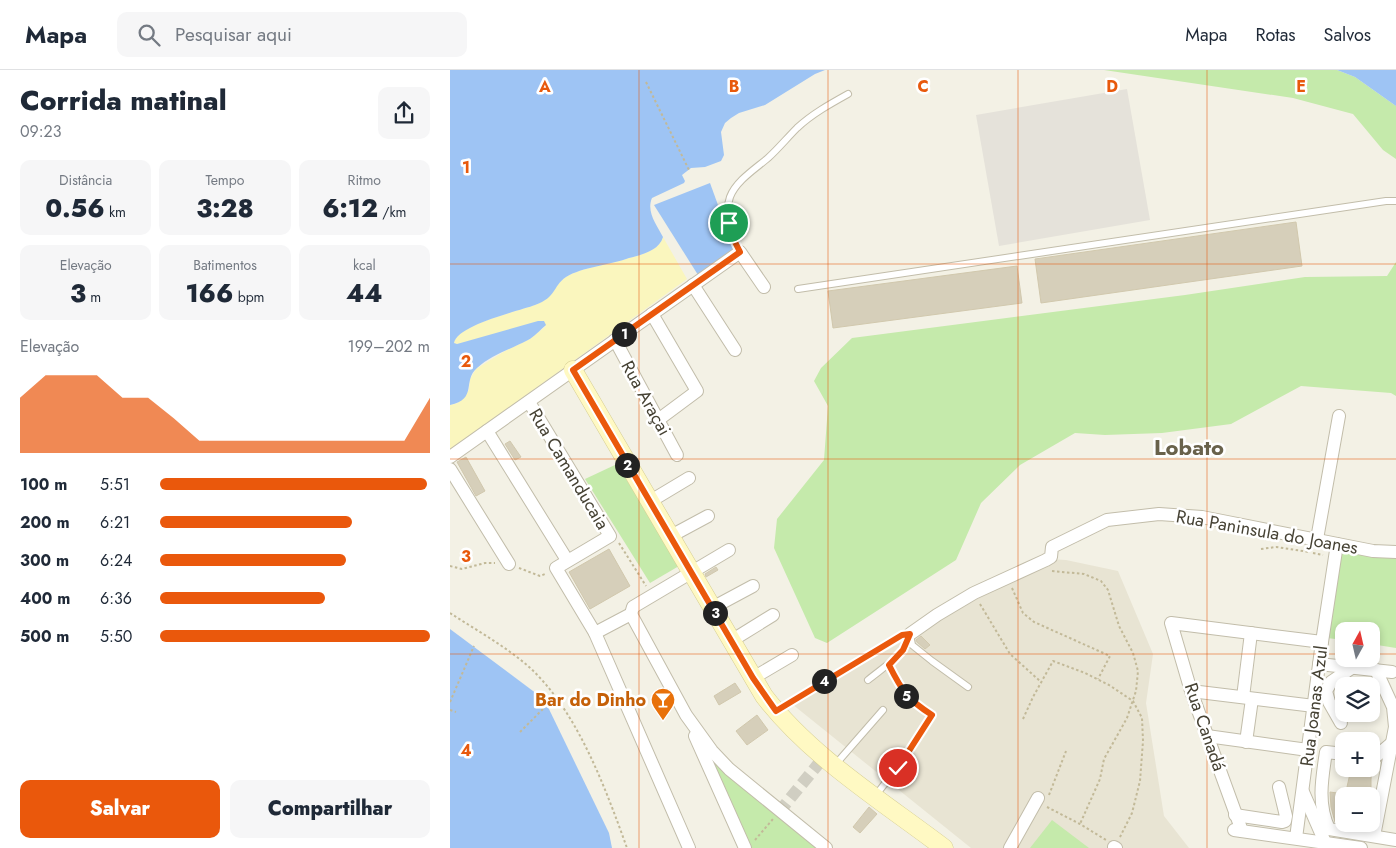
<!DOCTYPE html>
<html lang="pt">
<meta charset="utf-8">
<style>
:root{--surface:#fff;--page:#f6f6f7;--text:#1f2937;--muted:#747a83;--line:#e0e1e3;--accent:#ea580c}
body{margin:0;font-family:Jost,sans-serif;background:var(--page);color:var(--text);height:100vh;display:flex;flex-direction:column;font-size:19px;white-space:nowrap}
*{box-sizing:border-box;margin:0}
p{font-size:16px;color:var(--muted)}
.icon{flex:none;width:28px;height:28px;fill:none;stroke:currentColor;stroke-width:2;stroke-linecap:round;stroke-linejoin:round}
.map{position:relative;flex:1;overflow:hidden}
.panel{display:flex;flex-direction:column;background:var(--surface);width:450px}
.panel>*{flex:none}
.needle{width:32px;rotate:8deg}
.controls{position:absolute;left:885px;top:552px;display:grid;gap:10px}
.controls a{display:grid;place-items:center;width:45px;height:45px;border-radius:10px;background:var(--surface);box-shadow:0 2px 8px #0003;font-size:25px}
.pin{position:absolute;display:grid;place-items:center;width:42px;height:42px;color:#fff;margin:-21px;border:2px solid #fff;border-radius:50%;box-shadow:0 1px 5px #0007}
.km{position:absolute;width:25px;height:25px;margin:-12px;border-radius:50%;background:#222;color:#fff;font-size:14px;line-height:25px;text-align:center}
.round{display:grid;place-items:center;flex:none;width:52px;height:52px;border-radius:10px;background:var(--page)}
.headline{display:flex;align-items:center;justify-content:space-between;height:85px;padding:0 20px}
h1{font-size:28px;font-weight:800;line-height:38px}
.metrics{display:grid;grid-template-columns:repeat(3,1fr);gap:8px;height:85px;padding:5px 20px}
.metrics div{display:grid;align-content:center;border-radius:10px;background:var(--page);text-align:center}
.metrics b{font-size:25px;font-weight:800}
.metrics small{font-size:14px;font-weight:400}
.metrics p{font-size:14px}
.chart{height:140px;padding:10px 20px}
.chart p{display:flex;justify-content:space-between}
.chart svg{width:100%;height:90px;margin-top:5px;fill:var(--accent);opacity:.7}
.button{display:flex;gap:10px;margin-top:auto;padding:10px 20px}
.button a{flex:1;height:58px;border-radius:10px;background:var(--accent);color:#fff;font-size:20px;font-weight:800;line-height:58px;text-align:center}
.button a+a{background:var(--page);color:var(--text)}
ul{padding:0 20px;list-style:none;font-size:16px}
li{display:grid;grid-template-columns:80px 60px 1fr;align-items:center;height:38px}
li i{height:12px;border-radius:6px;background:var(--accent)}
header{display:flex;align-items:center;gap:30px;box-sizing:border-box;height:70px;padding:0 25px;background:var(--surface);border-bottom:1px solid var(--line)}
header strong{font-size:24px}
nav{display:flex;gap:28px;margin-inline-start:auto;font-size:18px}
.search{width:350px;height:45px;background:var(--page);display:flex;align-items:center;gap:12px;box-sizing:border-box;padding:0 18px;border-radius:10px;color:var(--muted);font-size:19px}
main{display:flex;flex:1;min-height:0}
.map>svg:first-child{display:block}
</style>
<header>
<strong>Mapa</strong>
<div class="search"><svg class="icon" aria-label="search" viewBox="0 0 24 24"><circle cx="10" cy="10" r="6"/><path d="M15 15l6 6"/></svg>Pesquisar aqui</div>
<nav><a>Mapa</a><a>Rotas</a><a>Salvos</a></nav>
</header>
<main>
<section class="panel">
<div class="headline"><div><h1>Corrida matinal</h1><p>09:23</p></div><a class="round"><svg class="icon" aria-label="share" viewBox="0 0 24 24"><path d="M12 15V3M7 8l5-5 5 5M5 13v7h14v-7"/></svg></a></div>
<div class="metrics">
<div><p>Distância</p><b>0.56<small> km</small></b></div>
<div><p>Tempo</p><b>3:28</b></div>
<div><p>Ritmo</p><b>6:12<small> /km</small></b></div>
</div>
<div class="metrics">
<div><p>Elevação</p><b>3<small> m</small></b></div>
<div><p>Batimentos</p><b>166<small> bpm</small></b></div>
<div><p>kcal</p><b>44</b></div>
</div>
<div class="chart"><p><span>Elevação</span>199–202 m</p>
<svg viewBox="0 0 160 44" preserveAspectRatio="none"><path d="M0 44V17L10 6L20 6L30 6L40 17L50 17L60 27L70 38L80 38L90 38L100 38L110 38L120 38L130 38L140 38L150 38L160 17V44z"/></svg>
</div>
<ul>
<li><b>100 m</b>5:51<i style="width:99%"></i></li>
<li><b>200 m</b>6:21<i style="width:71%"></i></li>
<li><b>300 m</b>6:24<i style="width:69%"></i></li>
<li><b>400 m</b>6:36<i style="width:61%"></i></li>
<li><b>500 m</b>5:50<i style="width:100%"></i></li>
</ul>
<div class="button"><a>Salvar</a><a>Compartilhar</a></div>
</section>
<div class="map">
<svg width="946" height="778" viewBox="0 0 946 778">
<rect width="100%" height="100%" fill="#f3f1e5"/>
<polygon fill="#e8e4d3" points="598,489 616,490 668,501 703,584 696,633 714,746 739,778 521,778 342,634"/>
<polygon fill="#e5e2da" points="677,19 700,150 549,176 526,45"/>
<g fill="#c5eaab">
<polygon points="654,0 887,0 905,7 946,36 946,89 933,80 903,44 843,28"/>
<polygon points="946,192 946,326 941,323 851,316 781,354 712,363 655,365 625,363 570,395 531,433 506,490 377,573 365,568 324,478 327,449 374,390 378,336 364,311 371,298 402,268 735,225 855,207 937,206"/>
<polygon points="167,394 229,496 200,513 135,409"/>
<polygon points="890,475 946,483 946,578 921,574 921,561 894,561 894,570 877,568"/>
<polygon points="264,686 368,778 298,778 259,689"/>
<polygon points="602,750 639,778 580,778"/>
</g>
<path fill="#faf6be" d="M213,167L237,209L0,380V335L8,333L19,320L20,309L26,299L55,281L80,269L96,256L34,267L7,274L4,273C6,255 69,241 85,235C105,227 102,217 116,207C132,197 160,195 179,188C191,185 209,181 213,167Z"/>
<g fill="#9ec4f4">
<path d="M0,0H375L365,4L315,35L289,43L281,48L275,53L271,62L274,85L271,91L255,97L241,98L232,105L235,111L234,113L202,128C196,142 207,155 213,167C209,181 191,185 179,188C160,195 132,197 116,207C102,217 107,227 85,235C69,241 7,255 4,273L7,274L88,251H94L96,255C90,260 84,267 78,270C61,279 41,285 27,298C12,311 28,329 0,335Z"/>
<polygon points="887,0 946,0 946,36 905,7"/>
<polygon points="260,113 284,179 248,205 204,135"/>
<polygon points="0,559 87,624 97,635 159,763 162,778 0,778"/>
</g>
<g fill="#d6cfba" stroke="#d1c8ad">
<polygon points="846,152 852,196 591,233 585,189"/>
<polygon points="567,196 572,233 383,258 378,221"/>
<polygon points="60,371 71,387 65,390 55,374"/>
<polygon points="16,387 35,421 26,426 7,392"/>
<polygon points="159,479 180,516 140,539 119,502"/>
<polygon points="266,497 268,500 256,507 255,504"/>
<polygon points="471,566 480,575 475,579 467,572 466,570"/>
<polygon points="285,613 291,622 269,635 264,626"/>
<polygon points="307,645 318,660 297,675 286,661"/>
<polygon points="901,699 922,699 921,709 921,726 895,726"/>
<polygon points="880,722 894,724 894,753 885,752 881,737"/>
<polygon points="419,737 427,744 410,763 403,757"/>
</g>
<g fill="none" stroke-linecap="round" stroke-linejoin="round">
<polyline stroke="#d0cec2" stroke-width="12" stroke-dasharray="12 6" stroke-linecap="butt" points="329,742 374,687"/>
<defs>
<g id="lane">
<path d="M290,182C281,165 273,146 280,127C286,111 305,99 318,88C328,79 337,68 347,58C362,44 380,34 398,24"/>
<polyline points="348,219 936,131 946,131"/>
<polyline points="460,564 462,575 482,591 518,617"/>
<path d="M418,610C435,596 452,587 460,565"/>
<polyline points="385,695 433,640"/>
<path d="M426,725L460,681L482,645C457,629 452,621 439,595"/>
</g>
<g id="street">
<polyline points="243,215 285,280"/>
<polyline points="202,244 247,321 208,350"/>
<polyline points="165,270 227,385"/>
<polyline points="79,332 160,466 106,498 145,563 239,778"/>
<polyline points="37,361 117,490"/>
<polyline points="0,387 290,182 314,217"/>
<polyline points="0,399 59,494"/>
<polyline points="199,432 239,408"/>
<polyline points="219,467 258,446"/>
<polyline points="867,469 889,346"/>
<polyline points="262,538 303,516"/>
<polyline points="181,544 236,645 262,681 279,699 376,778"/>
<polyline points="145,563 181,544 183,537 279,480"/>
<polyline points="460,564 487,545 524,523 596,490 601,487 602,477 657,450 709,444 752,447 923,481 946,482"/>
<polyline points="281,571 323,545"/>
<polyline points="869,594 942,602"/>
<polyline points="303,608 342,585"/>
<polyline points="741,621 864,636"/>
<polyline points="793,627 801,563"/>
<polyline points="891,653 879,632 876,621 881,612 903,597"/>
<polyline points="245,666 295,778"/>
<polyline points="757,666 858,680"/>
<polyline points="796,672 802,629"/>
<path d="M894,684L876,682C872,708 867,734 879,759L946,770"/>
<polyline points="921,688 924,688 943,672"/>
<polyline points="853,722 874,770"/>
<polyline points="785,745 832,752 835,751 836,746 829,717"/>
<polyline points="784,760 911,778"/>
<polyline points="792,761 741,621 721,553 872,572"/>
<polyline points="924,766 945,657 943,637 926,600"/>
<polyline points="846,768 872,572 887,474"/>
<polyline points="664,777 666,778"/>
<polyline points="560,778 588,728"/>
</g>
<path id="secondary" d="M123,300L314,626C361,687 432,731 494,778"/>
</defs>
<use href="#lane" stroke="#c2bdaa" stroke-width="8"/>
<use href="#street" stroke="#c2bdaa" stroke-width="14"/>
<use href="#secondary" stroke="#d6ce92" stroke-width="19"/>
<g stroke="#c2b998" stroke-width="2" stroke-dasharray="2.5 2.5" stroke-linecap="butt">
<polyline points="196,12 239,100"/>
<polyline points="169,473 196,516"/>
<polyline points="811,479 826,477 859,482"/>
<polyline points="863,483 873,485"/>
<polyline points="0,496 12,499 35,493 45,493"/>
<polyline points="69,498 90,506 95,504"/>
<polyline points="602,501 634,504 651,511 658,520 669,556 683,583 688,601 686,621 677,648 654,689 650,709 630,754"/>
<polyline points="562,518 573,543 584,552 660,586 648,609"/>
<polyline points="530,534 560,584 591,612"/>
<path d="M0,543C26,560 55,576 78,596C127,640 155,717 177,778"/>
<polyline points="0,632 24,576"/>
<polyline points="338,633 448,567"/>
<polyline points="0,640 6,642"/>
<polyline points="573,649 583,627 603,591 635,603 659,615 683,631 692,648 693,671 690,711 682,743 670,767"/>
<polyline points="70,662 97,635"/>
<polyline points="599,725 616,681"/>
<polyline points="597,737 630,754 656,770"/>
<polyline points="305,770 323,749"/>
</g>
<use href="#lane" stroke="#fff" stroke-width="6"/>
<use href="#street" stroke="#fff" stroke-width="12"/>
<use href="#secondary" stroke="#fff9c3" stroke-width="18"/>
</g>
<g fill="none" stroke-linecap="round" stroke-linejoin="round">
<defs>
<path id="route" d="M279,153L283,168L290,182L123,300L303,608L326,641L452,565L460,564L453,580L439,595C452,621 457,629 482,645L448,698"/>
</defs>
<use href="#route" stroke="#fff" stroke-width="10"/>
<use href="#route" stroke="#ea580c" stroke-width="6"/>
</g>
<path fill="none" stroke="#e8590c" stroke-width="1" stroke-opacity="0.55" d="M189,0V778M378,0V778M568,0V778M757,0V778M0,194H946M0,389H946M0,584H894M921,584H946"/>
<defs>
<symbol id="bar-pin" viewBox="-11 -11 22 30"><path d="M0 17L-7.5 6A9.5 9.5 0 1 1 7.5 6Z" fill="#e8710a" stroke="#fff"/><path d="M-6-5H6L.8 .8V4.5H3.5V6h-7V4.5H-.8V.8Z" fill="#fff"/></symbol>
</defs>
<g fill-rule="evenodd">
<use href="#bar-pin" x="199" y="616" width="28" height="38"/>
</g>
<g text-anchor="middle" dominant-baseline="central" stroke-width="5" stroke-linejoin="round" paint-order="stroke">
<g font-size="18" fill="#464234" stroke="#fff">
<text transform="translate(196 328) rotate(61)">Rua Araçai</text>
<text transform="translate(119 399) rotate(59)">Rua Camanducaia</text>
<text transform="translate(817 462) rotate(10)">Rua Paninsula do Joanes</text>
<text transform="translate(864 636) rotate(-83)">Rua Joanas Azul</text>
<text transform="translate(755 657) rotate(71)">Rua Canadá</text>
</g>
<g font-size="18" font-weight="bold" fill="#c56008" stroke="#fff" text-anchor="end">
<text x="196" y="630">Bar do Dinho</text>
</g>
<g font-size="22" font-weight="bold" fill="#69624b" stroke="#fff">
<text x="739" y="377">Lobato</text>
</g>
</g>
<g font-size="16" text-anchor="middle" font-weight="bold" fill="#e8590c" stroke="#fff" stroke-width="5" stroke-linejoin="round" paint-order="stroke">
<text x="95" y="22">A</text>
<text x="284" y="22">B</text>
<text x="473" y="22">C</text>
<text x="662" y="22">D</text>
<text x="851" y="22">E</text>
<text x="16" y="103">1</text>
<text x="16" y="297">2</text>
<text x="16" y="492">3</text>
<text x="16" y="686">4</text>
</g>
</svg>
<div class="controls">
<a><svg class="needle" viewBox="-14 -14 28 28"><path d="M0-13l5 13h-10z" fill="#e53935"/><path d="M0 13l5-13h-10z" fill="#747a83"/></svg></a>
<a><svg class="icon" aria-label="layers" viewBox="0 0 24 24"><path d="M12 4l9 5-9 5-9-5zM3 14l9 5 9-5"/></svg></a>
<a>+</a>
<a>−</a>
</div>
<div class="pin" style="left:279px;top:153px;background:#1e9e55"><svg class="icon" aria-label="arrive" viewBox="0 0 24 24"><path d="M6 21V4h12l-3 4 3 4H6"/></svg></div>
<div class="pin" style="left:448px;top:698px;background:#d93025"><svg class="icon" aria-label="check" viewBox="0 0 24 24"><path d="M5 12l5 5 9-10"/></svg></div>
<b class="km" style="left:174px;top:264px">1</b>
<b class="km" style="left:177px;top:395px">2</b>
<b class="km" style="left:265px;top:543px">3</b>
<b class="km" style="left:374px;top:611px">4</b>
<b class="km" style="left:456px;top:626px">5</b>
</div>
</main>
